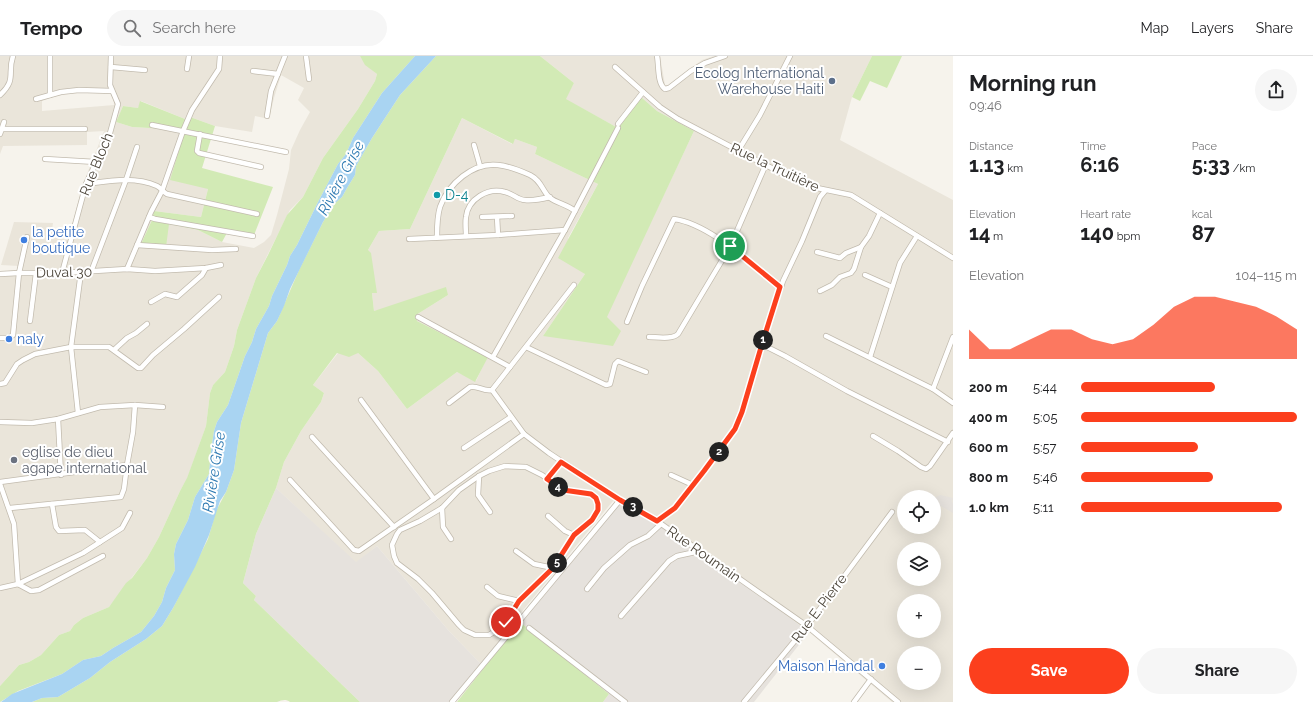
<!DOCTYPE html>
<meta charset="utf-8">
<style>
:root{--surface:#fff;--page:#f6f6f6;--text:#202124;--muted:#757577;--line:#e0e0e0;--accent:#fc3f1d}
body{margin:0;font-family:Raleway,sans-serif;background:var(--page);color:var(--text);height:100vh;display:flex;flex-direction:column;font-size:15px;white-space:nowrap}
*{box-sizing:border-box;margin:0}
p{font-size:13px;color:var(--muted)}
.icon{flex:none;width:22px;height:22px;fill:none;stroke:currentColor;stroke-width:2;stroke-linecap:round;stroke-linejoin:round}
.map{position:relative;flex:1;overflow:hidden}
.side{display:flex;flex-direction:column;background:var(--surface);width:360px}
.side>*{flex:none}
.fabs{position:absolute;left:897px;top:434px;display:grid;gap:8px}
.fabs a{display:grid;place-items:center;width:44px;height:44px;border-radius:50%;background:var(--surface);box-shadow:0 4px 16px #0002;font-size:20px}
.pin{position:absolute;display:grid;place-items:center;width:34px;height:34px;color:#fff;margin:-17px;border:2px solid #fff;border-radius:50%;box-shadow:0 1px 4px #0007}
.km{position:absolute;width:20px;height:20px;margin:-10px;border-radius:50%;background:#222;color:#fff;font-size:11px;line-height:20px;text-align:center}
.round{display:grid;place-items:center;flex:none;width:42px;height:42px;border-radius:21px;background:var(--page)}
.head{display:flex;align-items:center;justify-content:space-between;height:68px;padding:0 16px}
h1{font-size:22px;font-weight:700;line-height:30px}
.stats{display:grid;grid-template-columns:repeat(3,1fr);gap:6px;height:68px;padding:4px 16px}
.stats div{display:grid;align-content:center}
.stats b{font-size:20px;font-weight:700}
.stats small{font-size:11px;font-weight:400}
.stats p{font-size:11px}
.chart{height:112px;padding:8px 16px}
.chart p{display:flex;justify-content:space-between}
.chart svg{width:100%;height:72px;margin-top:4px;fill:var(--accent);opacity:.7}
.button{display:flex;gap:8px;margin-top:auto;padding:8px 16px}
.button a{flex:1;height:46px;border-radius:24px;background:var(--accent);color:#fff;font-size:16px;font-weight:700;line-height:46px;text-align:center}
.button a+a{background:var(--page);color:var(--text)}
ul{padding:0 16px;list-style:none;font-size:13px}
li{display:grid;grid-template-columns:64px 48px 1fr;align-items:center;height:30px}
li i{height:10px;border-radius:5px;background:var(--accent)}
header{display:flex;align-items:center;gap:24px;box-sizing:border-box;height:56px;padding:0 20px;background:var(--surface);border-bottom:1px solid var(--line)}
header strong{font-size:19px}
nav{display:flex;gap:22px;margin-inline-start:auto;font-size:14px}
.search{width:280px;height:36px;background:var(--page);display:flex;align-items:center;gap:10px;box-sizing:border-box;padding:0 14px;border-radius:22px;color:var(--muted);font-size:15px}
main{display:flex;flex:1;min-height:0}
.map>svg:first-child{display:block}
</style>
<header>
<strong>Tempo</strong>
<div class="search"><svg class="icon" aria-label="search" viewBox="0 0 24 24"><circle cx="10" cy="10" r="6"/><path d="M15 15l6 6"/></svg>Search here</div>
<nav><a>Map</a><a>Layers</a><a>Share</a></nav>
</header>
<main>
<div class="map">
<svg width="953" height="646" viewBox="0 0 953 646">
<rect width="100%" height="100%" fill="#f6f3ec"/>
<g fill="#eae5da" fill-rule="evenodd">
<path d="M0,0H360L366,9L377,18L375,25L358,53L323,102L303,141L290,154L256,222L237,274L234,290L225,316L213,329L210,337L206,370L187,423L180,435L159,481L147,502L109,551L83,562L74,569L70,575L59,579L41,599L29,606L19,609L0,630V216L17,214L19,210L1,209L14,166L53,167L51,181L68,184L83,128L104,75L87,76V89L3,90L0,98ZM281,19L304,32L298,44L310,56L300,74L291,94L289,113L277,159L271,179L264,186L254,192L222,186L198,174L169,168L141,188L152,164L154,155L201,161L208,133L185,74L132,71L116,66L123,50L138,52L141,45L185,63L190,61L215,70L252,76L255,60L269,63L274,42ZM83,35L113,37L114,49L42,55V45L62,37Z"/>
<path d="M540,0H660L665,29H668L702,4L714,0H872L852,41L840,84L953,144V646H892L809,576L767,545L613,445L524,553L481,608L449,575L377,490L356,507L276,432L284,406L301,375L321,346L324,337L313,329L338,297H358L378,315L407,353L457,316L476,325L487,301L417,265L416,259L448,239L374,255L372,237H376L368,194L379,175L410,173L462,62L512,88L515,83L537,91L535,98L598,128L568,182L585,218L543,280L606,261L694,75L657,55L641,41L618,72L565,43L574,27ZM904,441H934V471H904ZM904,493H934V523H904ZM904,545H934V575H904ZM904,597H934V627H904Z"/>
</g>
<g fill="#e6e2dd">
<polygon points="276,432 356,506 377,490 449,575 481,608 450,646 360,646 254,544 256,540 243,527 256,478"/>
<polygon points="940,439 953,442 952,446 953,447 953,457 934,446 934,442"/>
<polygon points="618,448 626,449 659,469 767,545 809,576 754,646 603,646 609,638 520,566"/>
</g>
<g fill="#d2eab5">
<polygon points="360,0 415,0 382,37 353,82 346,98 338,108 318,146 297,189 290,200 287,209 272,240 269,250 256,273 252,286 245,300 228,349 217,366 214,375 211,395 209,418 195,441 188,464 176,488 174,498 175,514 166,532 162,546 154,560 141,576 113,592 101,600 83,604 62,618 18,635 0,646 0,630 19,609 29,606 41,599 59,579 70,575 74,569 83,562 109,551 126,527 132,522 147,502 159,481 180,435 187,422 206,370 210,337 213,329 225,316 234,290 237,274 256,222 268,199 287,159 303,141 323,102 358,53 375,25 377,18 365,9"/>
<path d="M436,0H540L574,27L566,43L618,72L641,41L657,55L694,75L607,261L621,275L613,290L543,280L585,218L558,202L598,128L535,98L537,91L515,83L513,88L462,62L410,173L379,175L368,194L371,197L377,237H372L374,255L446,231L448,239L416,259L417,265L488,301L475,326L457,316L407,353L378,315L358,297L349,301L337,297L313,329L324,337L321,346L301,375L284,406L276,432L256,478L243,527L256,540L254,544L360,646H290C286,643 282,644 277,646H32L42,642L58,641L90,622L110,606L146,583L162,570L173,552L208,483L216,455L226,436L234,414L241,367L268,277L277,265L299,214L323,166L334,148L342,141L347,132L355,119L356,110L372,82L400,39Z"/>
<polygon points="872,0 902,0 887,32 870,25 860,45 852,41"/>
<polygon points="140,45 185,63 190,61 215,70 202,112 273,131 254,179 228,175 222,186 198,174 169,168 166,191 141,188 152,164 154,155 201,161 208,133 170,124 185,74 132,71 116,66 123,50 138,52"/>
<polygon points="520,566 609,638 603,646 457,646"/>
</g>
<polygon fill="#a9d4f2" points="415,0 436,0 400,39 372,82 356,110 355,119 347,132 342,141 334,148 323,166 290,233 284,250 277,265 268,277 241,367 234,414 226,436 220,445 209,479 195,511 173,552 162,570 146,583 110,606 90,622 58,641 42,642 32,646 1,646 12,638 62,618 83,604 101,600 113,592 141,576 154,560 162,546 166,532 175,514 174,498 176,488 188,464 195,441 209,418 211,395 214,375 217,366 228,349 245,300 252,286 256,273 269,250 272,240 287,209 290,200 297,189 318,146 338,108 346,98 353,82 382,37"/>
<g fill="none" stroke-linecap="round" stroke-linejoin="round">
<defs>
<g id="street">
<polyline points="50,0 50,39"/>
<polyline points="306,0 309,23"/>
<path d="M657,0C659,9 657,28 665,33L669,32L691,15L705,7L725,0"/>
<polyline points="111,11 145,14"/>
<polyline points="615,11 660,51 678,63 781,117 817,132 851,139 953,202"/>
<polyline points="187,13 189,0"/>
<polyline points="253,15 278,18"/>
<path d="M0,39C17,23 7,18 13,0"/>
<polyline points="36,43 61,36 79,34 112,35"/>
<polyline points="267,60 271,35 285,0"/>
<polyline points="618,68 643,36"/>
<polyline points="152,69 286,96"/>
<polyline points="1,73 85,73"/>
<polyline points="0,78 4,66"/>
<polyline points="200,78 197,95 199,97 261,111"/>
<polyline points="474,89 480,110"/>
<polyline points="738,95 760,59 790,0"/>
<polyline points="45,103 96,106"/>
<path d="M86,128C109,125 135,120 157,130C161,132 163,136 167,138L257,158"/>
<polyline points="575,155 618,72"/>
<polyline points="149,161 155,163 253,180"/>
<polyline points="482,161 512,160"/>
<polyline points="497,161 498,179"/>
<path d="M466,180C466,174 465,167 466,161C468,143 488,131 505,136C512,137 518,144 525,144C534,145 542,143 550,141"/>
<path d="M437,181C437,171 437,161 440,151C448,128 473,106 498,109C508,110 521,115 530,119C542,125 542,135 550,142C557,147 568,149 575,155L565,174L493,301"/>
<polyline points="409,183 498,179 565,174"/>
<polyline points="137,189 212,194 236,193"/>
<polyline points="817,196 840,202 846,197 861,191"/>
<polyline points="127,213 151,156 162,135 183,75 192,54 219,13 220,0"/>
<polyline points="91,216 126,124 137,91"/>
<polyline points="62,217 86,128 110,77 118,48 110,29 111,0"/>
<polyline points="0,218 19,217 62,217 127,213 155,215 206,212 221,209"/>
<polyline points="865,219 892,231"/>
<polyline points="820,235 832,229 840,221 851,217 854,213 861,191 869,180 880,157"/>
<polyline points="151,246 165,238 177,241 202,219 206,212"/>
<polyline points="418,261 510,311 492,334 524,378 549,397 620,444 657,465 807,570 898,646"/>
<polyline points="30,265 36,217"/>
<path d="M627,266L642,230L674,163C710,168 752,209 781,231"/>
<polyline points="826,280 933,333 953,347"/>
<path d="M649,281C657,281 672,284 678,278L730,191L766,108"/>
<polyline points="0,282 9,282 13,279 19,217 27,181"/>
<polyline points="761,288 785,300 847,335 948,386"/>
<polyline points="526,291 606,329 610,328 615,308 618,305 646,316"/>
<polyline points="114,294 127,282 136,277 147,268"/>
<polyline points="870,301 900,207 917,180"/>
<polyline points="510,311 574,229"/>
<polyline points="0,328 5,327 17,308 23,304 35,298 71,291 109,291 138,312 141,312 153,299 184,273 219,241"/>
<polyline points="933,333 953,281"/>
<polyline points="361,344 434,443"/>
<path d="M449,347L470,331C478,329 483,336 492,334"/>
<polyline points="135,349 163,351"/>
<polyline points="78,357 71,291 81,216"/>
<polyline points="58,363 61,419"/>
<polyline points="0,366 32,367 58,363 100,351 135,349 133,376 127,409 0,426"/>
<polyline points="873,380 898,395 921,411 926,413 930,410 953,377"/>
<polyline points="312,381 394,471"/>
<polyline points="464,392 511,361"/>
<polygon points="505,410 526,411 542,419 563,434 591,438 596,442 598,448 599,454 592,464 574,479 553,512 519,545 502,571 489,579 475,579 464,574 459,569 432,537 418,523 397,507 394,500 392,489 397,478 400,474 420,465 442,452 459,434 479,420 489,415"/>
<polyline points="671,419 693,429"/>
<polyline points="479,420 478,439 490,456"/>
<polyline points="547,423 561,406"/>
<polyline points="290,424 354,494 359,495 434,443 524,378"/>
<polyline points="0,428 14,468 18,528"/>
<polyline points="52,448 56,471 59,475 85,474 100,486"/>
<polyline points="10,452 121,441 124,433 127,409"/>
<polyline points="442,452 443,471 451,483"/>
<polyline points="548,460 565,475 574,479"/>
<polyline points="657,465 675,452 704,415 735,373 742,356 761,288 783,225 802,185 820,141 825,135"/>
<polyline points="516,495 534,508 553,512"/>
<polyline points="18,528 31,535 39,534 103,500"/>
<polyline points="487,531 498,540 519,545"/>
<polyline points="0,532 18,528 83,497 122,472 130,457"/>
<polyline points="587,533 604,512 630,489 648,480 661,468"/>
<polyline points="621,560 669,505 677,500 700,495"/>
<polyline points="529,572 625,646"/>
<polyline points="452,646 620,444"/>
<polyline points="744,646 807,570 892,456"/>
<polyline points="854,646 871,623"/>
</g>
</defs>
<use href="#street" stroke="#c2bbae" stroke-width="6"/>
<use href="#street" stroke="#fff" stroke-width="4.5"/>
</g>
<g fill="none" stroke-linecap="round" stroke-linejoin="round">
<defs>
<polyline id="route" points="506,566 519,545 553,512 574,479 592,464 598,454 598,448 596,442 591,438 563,434 547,423 561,406 620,444 657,465 675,452 704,415 735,373 742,356 762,288 780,231 730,190"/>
</defs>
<use href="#route" stroke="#fff" stroke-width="8"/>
<use href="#route" stroke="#fc3f1d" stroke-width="5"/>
</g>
<circle fill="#5c6f8a" stroke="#fff" stroke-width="1.5" cx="832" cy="25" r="4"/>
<circle fill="#0f9aa8" stroke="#fff" stroke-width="1.5" cx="437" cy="139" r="4"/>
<g fill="#3f7fe0" stroke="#fff" stroke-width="1.5">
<circle cx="24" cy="184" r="4"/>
<circle cx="9" cy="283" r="4"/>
<circle cx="882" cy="610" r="4"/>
</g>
<circle fill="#6b7280" stroke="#fff" stroke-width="1.5" cx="14" cy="404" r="4"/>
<g text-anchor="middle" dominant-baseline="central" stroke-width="4" stroke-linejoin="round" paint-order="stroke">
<g font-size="14" fill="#4e5e75" stroke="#fff" text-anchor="end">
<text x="824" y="17">Ecolog International<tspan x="824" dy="16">Warehouse Haiti</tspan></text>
</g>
<g font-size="14" fill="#4b4439" stroke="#fff">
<text transform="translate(96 108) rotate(-68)">Rue Bloch</text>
<text transform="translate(775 111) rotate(25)">Rue la Truitière</text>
<text transform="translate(64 216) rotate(-1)">Duval 30</text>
<text transform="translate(704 498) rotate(35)">Rue Roumain</text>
<text transform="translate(819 552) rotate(-53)">Rue E. Pierre</text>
</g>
<g font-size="14" fill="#0d838f" stroke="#fff" text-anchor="start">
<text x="445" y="139">D-4</text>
</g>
<g font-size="14" fill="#366cbe" stroke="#fff" text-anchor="start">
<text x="32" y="176">la petite<tspan x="32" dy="16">boutique</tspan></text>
<text x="17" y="283">naly</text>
<text x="874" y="610" text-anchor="end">Maison Handal</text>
</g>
<g font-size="14" fill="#5b616d" stroke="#fff" text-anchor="start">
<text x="22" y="396">eglise de dieu<tspan x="22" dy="16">agape international</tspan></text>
</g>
<g font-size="15" font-style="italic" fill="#2e7ab2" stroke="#fff">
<text transform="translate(341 122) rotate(-62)">Rivière Grise</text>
<text transform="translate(214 416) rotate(-81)">Rivière Grise</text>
</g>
</g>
</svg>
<div class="fabs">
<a><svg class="icon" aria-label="locate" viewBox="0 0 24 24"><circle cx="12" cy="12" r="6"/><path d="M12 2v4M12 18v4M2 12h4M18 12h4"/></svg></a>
<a><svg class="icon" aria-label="layers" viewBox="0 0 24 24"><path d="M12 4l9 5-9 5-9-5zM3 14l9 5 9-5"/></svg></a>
<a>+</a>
<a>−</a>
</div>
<div class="pin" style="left:730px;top:190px;background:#1e9e55"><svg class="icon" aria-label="arrive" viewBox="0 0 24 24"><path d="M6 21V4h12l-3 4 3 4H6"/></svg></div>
<div class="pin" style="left:506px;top:566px;background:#d93025"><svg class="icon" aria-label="check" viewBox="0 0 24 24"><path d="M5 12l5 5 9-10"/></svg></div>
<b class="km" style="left:763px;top:284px">1</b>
<b class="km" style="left:719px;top:396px">2</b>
<b class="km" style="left:633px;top:451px">3</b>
<b class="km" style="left:558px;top:431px">4</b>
<b class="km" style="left:557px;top:507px">5</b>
</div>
<section class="side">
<div class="head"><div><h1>Morning run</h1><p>09:46</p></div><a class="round"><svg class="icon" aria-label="share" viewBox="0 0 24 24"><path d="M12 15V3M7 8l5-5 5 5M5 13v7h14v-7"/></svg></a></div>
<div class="stats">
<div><p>Distance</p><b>1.13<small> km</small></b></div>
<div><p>Time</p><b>6:16</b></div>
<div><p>Pace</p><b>5:33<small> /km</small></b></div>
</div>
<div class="stats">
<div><p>Elevation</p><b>14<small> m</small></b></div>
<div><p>Heart rate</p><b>140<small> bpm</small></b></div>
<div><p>kcal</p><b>87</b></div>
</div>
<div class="chart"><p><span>Elevation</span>104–115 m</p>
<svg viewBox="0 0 160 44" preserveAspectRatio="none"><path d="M0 44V26L10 38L20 38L30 32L40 26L50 26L60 32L70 35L80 32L90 23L100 12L110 6L120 6L130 9L140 12L150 18L160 26V44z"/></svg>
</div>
<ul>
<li><b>200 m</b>5:44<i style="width:62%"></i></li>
<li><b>400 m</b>5:05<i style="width:100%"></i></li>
<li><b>600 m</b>5:57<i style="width:54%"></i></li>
<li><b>800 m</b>5:46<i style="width:61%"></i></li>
<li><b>1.0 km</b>5:11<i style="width:93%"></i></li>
</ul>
<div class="button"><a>Save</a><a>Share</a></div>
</section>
</main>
